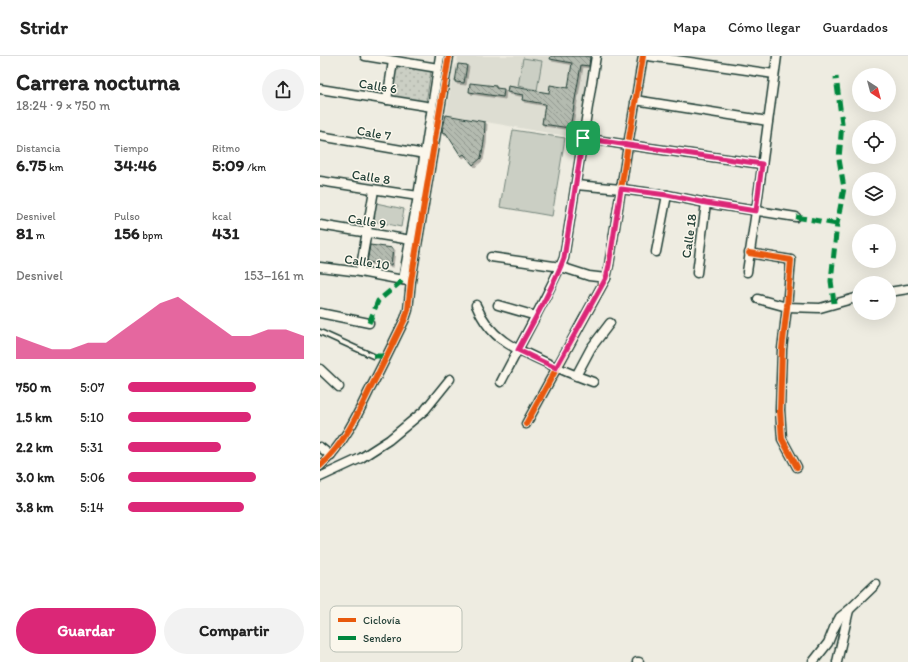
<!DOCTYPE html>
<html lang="es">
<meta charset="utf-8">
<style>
:root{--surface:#fff;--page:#f2f2f2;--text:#222;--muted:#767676;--line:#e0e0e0;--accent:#db2777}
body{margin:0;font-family:Itim,sans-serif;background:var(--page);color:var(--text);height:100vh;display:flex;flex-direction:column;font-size:15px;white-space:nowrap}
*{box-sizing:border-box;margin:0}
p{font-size:13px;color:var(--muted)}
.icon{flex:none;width:22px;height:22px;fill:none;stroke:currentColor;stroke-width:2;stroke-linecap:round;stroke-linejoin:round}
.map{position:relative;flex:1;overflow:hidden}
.sheet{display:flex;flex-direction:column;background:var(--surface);width:320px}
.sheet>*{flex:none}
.needle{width:26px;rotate:144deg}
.fabs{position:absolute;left:532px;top:12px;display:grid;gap:8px}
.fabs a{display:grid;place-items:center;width:44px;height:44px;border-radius:50%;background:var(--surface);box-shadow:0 4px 16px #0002;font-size:20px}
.pin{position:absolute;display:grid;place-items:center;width:34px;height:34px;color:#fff;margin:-17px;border-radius:8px;box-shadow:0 2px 6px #0006}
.round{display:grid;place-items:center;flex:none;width:42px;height:42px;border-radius:21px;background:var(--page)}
.headline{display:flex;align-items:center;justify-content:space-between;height:68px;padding:0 16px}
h1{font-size:22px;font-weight:700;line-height:30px}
.figures{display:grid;grid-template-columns:repeat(3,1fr);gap:6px;height:68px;padding:4px 16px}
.figures div{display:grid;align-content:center}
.figures b{font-size:17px;font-weight:700}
.figures small{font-size:11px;font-weight:400}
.figures p{font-size:11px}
.chart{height:112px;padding:8px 16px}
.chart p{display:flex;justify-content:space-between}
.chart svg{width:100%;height:72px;margin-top:4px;fill:var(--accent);opacity:.7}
.button{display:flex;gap:8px;margin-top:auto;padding:8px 16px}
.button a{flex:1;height:46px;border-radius:24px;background:var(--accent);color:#fff;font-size:16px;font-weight:700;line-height:46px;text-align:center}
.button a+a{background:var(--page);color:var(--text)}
ul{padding:0 16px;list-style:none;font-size:13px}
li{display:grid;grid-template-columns:64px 48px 1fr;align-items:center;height:30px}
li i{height:10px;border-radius:5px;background:var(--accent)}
header{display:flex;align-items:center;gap:24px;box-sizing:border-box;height:56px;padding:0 20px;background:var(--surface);border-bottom:1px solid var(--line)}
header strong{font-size:19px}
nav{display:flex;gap:22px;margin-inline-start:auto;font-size:14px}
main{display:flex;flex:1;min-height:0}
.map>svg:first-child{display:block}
</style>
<header>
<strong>Stridr</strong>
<nav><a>Mapa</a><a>Cómo llegar</a><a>Guardados</a></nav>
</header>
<main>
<section class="sheet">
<div class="headline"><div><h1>Carrera nocturna</h1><p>18:24 · 9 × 750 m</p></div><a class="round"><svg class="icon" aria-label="share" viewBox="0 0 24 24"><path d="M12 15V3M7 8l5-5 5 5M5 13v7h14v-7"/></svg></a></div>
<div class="figures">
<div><p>Distancia</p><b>6.75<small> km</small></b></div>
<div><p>Tiempo</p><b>34:46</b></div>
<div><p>Ritmo</p><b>5:09<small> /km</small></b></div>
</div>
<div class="figures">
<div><p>Desnivel</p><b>81<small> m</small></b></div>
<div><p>Pulso</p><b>156<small> bpm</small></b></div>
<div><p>kcal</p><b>431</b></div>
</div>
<div class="chart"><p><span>Desnivel</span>153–161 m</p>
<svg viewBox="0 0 160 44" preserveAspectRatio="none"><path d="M0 44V30L10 34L20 38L30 38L40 34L50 34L60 26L70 18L80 10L90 6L100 14L110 22L120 30L130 30L140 26L150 26L160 30V44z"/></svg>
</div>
<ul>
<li><b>750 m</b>5:07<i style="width:73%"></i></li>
<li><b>1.5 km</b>5:10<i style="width:70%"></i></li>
<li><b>2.2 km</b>5:31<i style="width:53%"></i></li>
<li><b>3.0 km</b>5:06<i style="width:73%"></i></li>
<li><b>3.8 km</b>5:14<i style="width:66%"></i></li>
</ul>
<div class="button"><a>Guardar</a><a>Compartir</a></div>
</section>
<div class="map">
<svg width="588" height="606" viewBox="0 0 588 606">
<defs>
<pattern id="park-dots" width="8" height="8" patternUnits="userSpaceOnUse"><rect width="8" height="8" fill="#cbcfc4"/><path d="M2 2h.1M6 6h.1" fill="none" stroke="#aeb3a9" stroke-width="1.8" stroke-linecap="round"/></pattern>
<pattern id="building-back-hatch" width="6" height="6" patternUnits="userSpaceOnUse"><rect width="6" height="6" fill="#b4bbb0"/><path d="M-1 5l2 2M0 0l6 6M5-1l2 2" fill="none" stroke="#929990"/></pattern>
<filter id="shadow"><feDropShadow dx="2" dy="2" stdDeviation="0" flood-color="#0004"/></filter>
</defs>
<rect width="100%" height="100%" fill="#eeece1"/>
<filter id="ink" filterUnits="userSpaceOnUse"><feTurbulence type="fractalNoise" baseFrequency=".025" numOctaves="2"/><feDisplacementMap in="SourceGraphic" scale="8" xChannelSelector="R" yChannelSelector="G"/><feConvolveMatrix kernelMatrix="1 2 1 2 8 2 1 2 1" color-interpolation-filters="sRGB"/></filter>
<g filter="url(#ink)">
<polygon fill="#ddddd2" points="138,0 272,0 258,82 126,59 134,10 137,7"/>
<g fill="#cbcfc4" stroke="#75867c">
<polygon points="203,2 222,5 217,34 198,30"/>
<polygon points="193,74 245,82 232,160 180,151"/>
<polygon points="56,147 84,153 81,171 53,165"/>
</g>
<polygon fill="url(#park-dots)" stroke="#75867c" points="76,9 111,15 106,47 71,41"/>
<g fill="url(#building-back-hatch)" stroke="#1f3d34" filter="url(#shadow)">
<polygon points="231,0 264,0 270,1 269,10 261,9 250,72 222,68 225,48 202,44 203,39 187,36 188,30 229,37 230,29 248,32 252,7 230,3"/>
<polygon points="138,8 147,9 144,27 135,26"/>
<polygon points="150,27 176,30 176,32 184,33 183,41 149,36"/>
<polygon points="126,59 165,66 164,86 161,102 153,109 144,98 141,100 126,77 122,76"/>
<polygon points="50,189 73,192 71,209 47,206"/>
</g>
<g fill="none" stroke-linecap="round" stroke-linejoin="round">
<defs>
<polyline id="lane" points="0,276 53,300"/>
<g id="street">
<polyline points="45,0 118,12"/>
<polyline points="328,0 454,18"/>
<polyline points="0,33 112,51"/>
<polyline points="67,44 73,5"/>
<polyline points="315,44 448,65"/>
<polyline points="0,80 105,98"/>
<polyline points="263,82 308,89 442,108"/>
<polyline points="0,125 98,140"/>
<polyline points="256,129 301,133 347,139 386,147 476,161"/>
<polyline points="0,169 91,184"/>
<polyline points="336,196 347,139"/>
<polyline points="429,197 471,204 467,251 462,293 460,354 462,383 477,411"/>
<polyline points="171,201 241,211 269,220 286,222"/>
<polyline points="0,211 40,216 88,225"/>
<polyline points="40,216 54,134"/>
<polyline points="427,216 436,155 457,0"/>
<polyline points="377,217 386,147"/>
<polyline points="83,224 98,140 120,0"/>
<polyline points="569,236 588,233"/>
<polyline points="438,243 467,251 500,252 539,241"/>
<path d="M156,249C162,263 172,277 184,285C193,292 204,296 214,301C233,310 253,319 273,326"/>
<polyline points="178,249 216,260"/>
<polyline points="0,257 49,267"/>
<polyline points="0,313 19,331"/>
<polyline points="256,320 271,292 290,267"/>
<path d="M181,326C196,297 212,268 227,238C233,226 239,214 244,202L276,0"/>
<polyline points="206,368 286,222 289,209 308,89 323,0"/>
<polyline points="0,391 11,400"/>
<path d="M0,410C23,389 36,362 49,335C62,311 73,287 85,263L88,254L91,225L129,0"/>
<polyline points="0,421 41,402 69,384 105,354 130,323"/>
<polyline points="317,606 319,606"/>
<polyline points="493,606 508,587 514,572 520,561 529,554 556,528"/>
<polyline points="517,606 529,554"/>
</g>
</defs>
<use href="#lane" stroke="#1f3d34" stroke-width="7"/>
<use href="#street" stroke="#1f3d34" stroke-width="11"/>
<use href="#lane" stroke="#fbf7ec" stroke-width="4"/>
<use href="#street" stroke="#fbf7ec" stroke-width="8"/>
<g stroke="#00873e" stroke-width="5" stroke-dasharray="10 5" stroke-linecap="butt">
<polyline points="476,161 517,168"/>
<polyline points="514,247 511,225 517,168 524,132 519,103 522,67 516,21"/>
<polyline points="49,267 58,245 83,224"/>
<polyline points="53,300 67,300"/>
</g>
<defs>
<g id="cycleway">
<polyline points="429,197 471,204 467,251 462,293 460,354 462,383 477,411"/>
<polyline points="206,368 286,222 289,209 308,89 323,0"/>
<path d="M0,410C23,389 36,362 49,335C62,311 73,287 85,263L88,254L91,225L129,0"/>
</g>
</defs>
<use href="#cycleway" stroke="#fbf7ec" stroke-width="8"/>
<use href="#cycleway" stroke="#e8590c" stroke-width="6"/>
</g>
</g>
<g fill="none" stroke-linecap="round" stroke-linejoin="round" filter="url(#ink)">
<defs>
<path id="route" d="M263,82L308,89L442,108L436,155L386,147L347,139L301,133L289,209L286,222L236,312L198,294C214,264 232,234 244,202Z"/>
</defs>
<use href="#route" stroke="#fff" stroke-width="8"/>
<use href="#route" stroke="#db2777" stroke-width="5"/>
</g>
<g text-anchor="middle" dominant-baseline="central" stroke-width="3" stroke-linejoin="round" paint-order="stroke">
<g font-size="13" fill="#1f3d34" stroke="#fbf7ec">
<text transform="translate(58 30) rotate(9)">Calle 6</text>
<text transform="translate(54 77) rotate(10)">Cale 7</text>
<text transform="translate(51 121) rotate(9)">Calle 8</text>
<text transform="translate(47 165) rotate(9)">Calle 9</text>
<text transform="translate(369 180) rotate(-82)">Calle 18</text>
<text transform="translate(47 206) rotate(9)">Calle 10</text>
</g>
</g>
<rect x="10" y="550" width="132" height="46" rx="6" fill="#fbf7ec" stroke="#b9bfb5" stroke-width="1"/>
<rect x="18" y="562" width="18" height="4" fill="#e8590c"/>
<rect x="18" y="580" width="18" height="4" fill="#00873e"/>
<g font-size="11" fill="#1f3d34">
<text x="43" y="568">Ciclovía</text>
<text x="43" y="586">Sendero</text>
</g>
</svg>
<div class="fabs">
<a><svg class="needle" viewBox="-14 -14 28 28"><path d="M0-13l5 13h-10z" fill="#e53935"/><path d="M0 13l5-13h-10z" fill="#767676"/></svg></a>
<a><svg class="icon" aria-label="locate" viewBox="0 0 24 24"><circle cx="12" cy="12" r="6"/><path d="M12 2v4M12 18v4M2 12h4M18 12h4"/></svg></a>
<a><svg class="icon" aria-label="layers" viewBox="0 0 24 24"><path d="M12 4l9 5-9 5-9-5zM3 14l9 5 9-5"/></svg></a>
<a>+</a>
<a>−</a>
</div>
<div class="pin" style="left:263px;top:82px;background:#1e9e55"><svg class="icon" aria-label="arrive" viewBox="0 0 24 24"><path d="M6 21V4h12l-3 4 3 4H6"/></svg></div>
</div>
</main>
